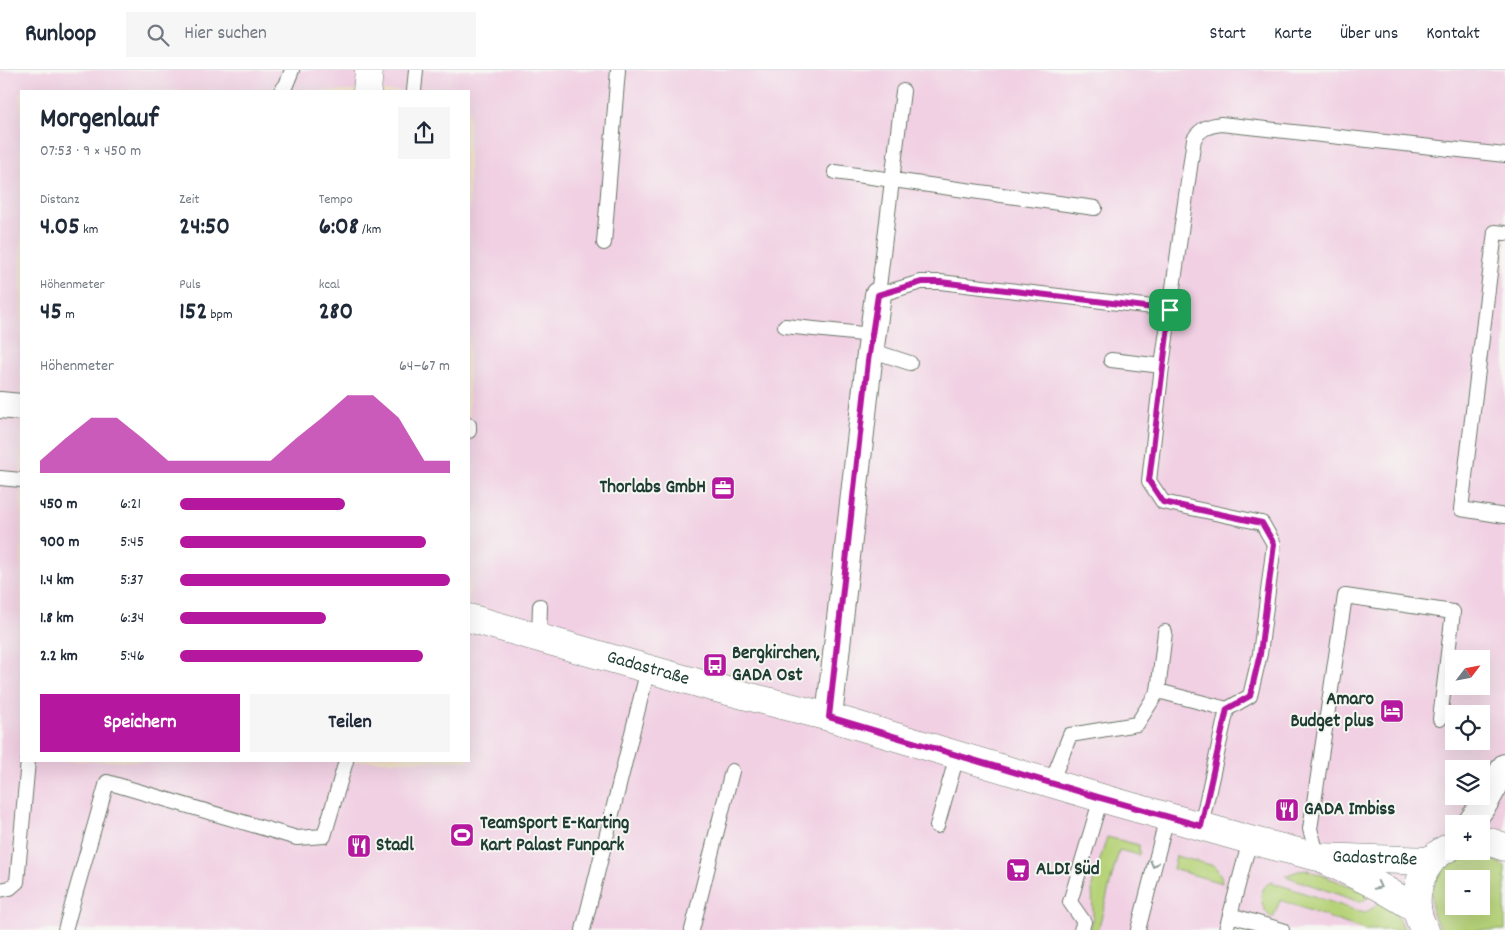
<!DOCTYPE html>
<html lang="de">
<meta charset="utf-8">
<style>
:root{--surface:#fff;--page:#f6f6f7;--text:#1f2937;--muted:#747a83;--line:#e0e1e3;--accent:#b5179e}
body{margin:0;font-family:Dekko,sans-serif;background:var(--page);color:var(--text);height:100vh;display:flex;flex-direction:column;font-size:19px;white-space:nowrap}
*{box-sizing:border-box;margin:0}
p{font-size:16px;color:var(--muted)}
.icon{flex:none;width:28px;height:28px;fill:none;stroke:currentColor;stroke-width:2;stroke-linecap:round;stroke-linejoin:round}
.map{position:relative;flex:1;overflow:hidden}
.side{position:absolute;left:20px;top:20px;width:450px;height:672px;display:flex;flex-direction:column;background:var(--surface);border-radius:0px;box-shadow:0 5px 20px #0002}
.side>*{flex:none}
.needle{width:32px;rotate:58deg}
.tools{position:absolute;left:1445px;top:580px;display:grid;gap:10px}
.tools a{display:grid;place-items:center;width:45px;height:45px;border-radius:0px;background:var(--surface);box-shadow:0 5px 20px #0002;font-size:25px}
.pin{position:absolute;display:grid;place-items:center;width:42px;height:42px;color:#fff;margin:-21px;border-radius:10px;box-shadow:0 2px 8px #0006}
.round{display:grid;place-items:center;flex:none;width:52px;height:52px;border-radius:0px;background:var(--page)}
.summary{display:flex;align-items:center;justify-content:space-between;height:85px;padding:0 20px}
h1{font-size:28px;font-weight:700;line-height:38px}
.metrics{display:grid;grid-template-columns:repeat(3,1fr);gap:8px;height:85px;padding:5px 20px}
.metrics div{display:grid;align-content:center}
.metrics b{font-size:25px;font-weight:700}
.metrics small{font-size:14px;font-weight:400}
.metrics p{font-size:14px}
.chart{height:140px;padding:10px 20px}
.chart p{display:flex;justify-content:space-between}
.chart svg{width:100%;height:90px;margin-top:5px;fill:var(--accent);opacity:.7}
.cta{display:flex;gap:10px;margin-top:auto;padding:10px 20px}
.cta a{flex:1;height:58px;border-radius:0px;background:var(--accent);color:#fff;font-size:20px;font-weight:700;line-height:58px;text-align:center}
.cta a+a{background:var(--page);color:var(--text)}
ul{padding:0 20px;list-style:none;font-size:16px}
li{display:grid;grid-template-columns:80px 60px 1fr;align-items:center;height:38px}
li i{height:12px;border-radius:6px;background:var(--accent)}
header{display:flex;align-items:center;gap:30px;box-sizing:border-box;height:70px;padding:0 25px;background:var(--surface);border-bottom:1px solid var(--line)}
header strong{font-size:24px}
nav{display:flex;gap:28px;margin-inline-start:auto;font-size:18px}
.search{width:350px;height:45px;background:var(--page);display:flex;align-items:center;gap:12px;box-sizing:border-box;padding:0 18px;border-radius:0px;color:var(--muted);font-size:19px}
.map>svg:first-child{display:block}
</style>
<header>
<strong>Runloop</strong>
<div class="search"><svg class="icon" aria-label="search" viewBox="0 0 24 24"><circle cx="10" cy="10" r="6"/><path d="M15 15l6 6"/></svg>Hier suchen</div>
<nav><a>Start</a><a>Karte</a><a>Über uns</a><a>Kontakt</a></nav>
</header>
<div class="map">
<svg width="1505" height="860" viewBox="0 0 1505 860">
<rect width="100%" height="100%" fill="#f6f6f2"/>
<filter id="ink" filterUnits="userSpaceOnUse"><feTurbulence type="fractalNoise" baseFrequency=".02" numOctaves="2"/><feDisplacementMap in="SourceGraphic" scale="10" xChannelSelector="R" yChannelSelector="G"/><feConvolveMatrix kernelMatrix="1 2 1 2 8 2 1 2 1" color-interpolation-filters="sRGB"/></filter>
<filter id="wash" filterUnits="userSpaceOnUse"><feTurbulence type="fractalNoise" baseFrequency=".0096" numOctaves="4" result="noise"/><feDisplacementMap in="SourceGraphic" scale="20" xChannelSelector="R" yChannelSelector="G"/><feGaussianBlur stdDeviation="1.12" result="paint"/><feColorMatrix in="noise" values="0 0 0 0 0 0 0 0 0 0 0 0 0 0 0 0 0 1.4 0 .05"/><feComposite in="paint" operator="in"/></filter>
<g filter="url(#wash)">
<rect width="100%" height="100%" fill="#f4e3cc"/>
<path fill="#f1d0e3" fill-rule="evenodd" d="M0,0H1505V860H0ZM21,21H469V691H21ZM1454,589H1481V616H1454ZM1454,644H1481V671H1454ZM1454,699H1481V726H1454ZM1454,754H1481V781H1454ZM1454,809H1481V836H1454Z"/>
<g fill="#b7d379" stroke="#6b8856" fill-rule="evenodd">
<polygon points="1107,767 1139,775 1139,785 1119,780 1098,860 1089,860 1093,846 1092,816"/>
<polygon points="1176,786 1215,796 1221,806 1222,813 1173,799"/>
<path d="M1476,786L1491,788L1505,796V860H1441C1424,836 1430,800 1460,788C1465,787 1471,786 1476,786ZM1454,809H1481V836H1454Z"/>
<polygon points="1308,800 1369,823 1368,828 1360,832 1285,806 1298,801"/>
<path d="M1271,812L1364,843L1373,838L1381,830L1393,840L1405,860H1364L1280,830L1273,849C1261,840 1255,820 1271,812Z"/>
</g>
</g>
<g filter="url(#ink)">
<g fill="none" stroke-linecap="round" stroke-linejoin="round">
<defs>
<g id="service">
<polyline points="281,21 286,15 292,0"/>
<polyline points="414,21 416,0"/>
<path d="M903,21L878,225L921,212H940L1170,239L1194,69C1201,58 1208,56 1221,54L1505,85"/>
<polyline points="835,102 1095,138"/>
<polyline points="1505,163 1495,162 1461,439 1505,446"/>
<polyline points="604,173 618,0"/>
<polyline points="785,256 872,265"/>
<polyline points="870,280 910,293"/>
<polyline points="1111,290 1162,296 1149,411 1163,432 1262,453 1274,474 1260,584 1250,626 1227,639"/>
<polyline points="1162,296 1170,239"/>
<polyline points="469,355 469,361"/>
<polyline points="0,408 21,410"/>
<polyline points="539,568 540,536"/>
<polyline points="1158,621 1165,562"/>
<polyline points="1051,713 1070,665 1137,654 1158,621 1227,639 1201,756"/>
<polyline points="937,756 957,686"/>
<polyline points="1318,787 1310,759 1345,526 1453,542 1440,649"/>
<polyline points="0,820 10,818 17,812 28,691"/>
<polyline points="1230,845 1282,860"/>
<polyline points="65,860 107,712 297,768 324,766 346,691"/>
<polyline points="583,860 648,599"/>
<polyline points="692,860 732,701"/>
<polyline points="1081,860 1084,852 1070,832 1101,728"/>
<polyline points="1138,860 1167,747"/>
<polyline points="1226,860 1250,770"/>
</g>
<g id="minor">
<polyline points="0,335 21,337"/>
<polyline points="829,647 869,291 878,225"/>
<polyline points="1470,754 1486,731 1505,697"/>
</g>
<g id="tertiary">
<polyline points="367,21 369,0"/>
<path id="s1" d="M469,548L712,617L829,647L1101,728L1250,770L1318,787L1431,791"/>
<polyline points="1481,771 1490,772 1505,777"/>
<polyline points="1327,791 1380,817 1417,839"/>
<path d="M1425,860C1411,839 1416,810 1431,791C1437,783 1446,779 1454,775"/>
</g>
</defs>
<use href="#service" stroke="#6a7769" stroke-width="16"/>
<use href="#minor" stroke="#6a7769" stroke-width="28"/>
<use href="#tertiary" stroke="#6a7769" stroke-width="29"/>
<use href="#service" stroke="#fff" stroke-width="14"/>
<use href="#minor" stroke="#fff" stroke-width="26"/>
<use href="#tertiary" stroke="#fff" stroke-width="28"/>
</g>
<defs><path id="oneway-chevron" d="M-2-3.5L2.5 0L-2 3.5" fill="none" stroke-width="1.6" stroke-linecap="round" stroke-linejoin="round" transform="scale(1.25)"/></defs>
<g stroke="#8f9e9a">
<use href="#oneway-chevron" transform="translate(1154 794) rotate(104)"/>
<use href="#oneway-chevron" transform="translate(1378 816) rotate(27)"/>
</g>
</g>
<g fill="none" stroke-linecap="round" stroke-linejoin="round" filter="url(#ink)">
<defs>
<polygon id="route" points="922,212 940,212 1170,240 1149,411 1163,432 1262,453 1274,474 1260,584 1250,626 1227,639 1201,756 1101,728 829,647 868,291 878,225"/>
</defs>
<use href="#route" stroke="#fff" stroke-width="10"/>
<use href="#route" stroke="#b5179e" stroke-width="6"/>
</g>
<defs>
<symbol id="office-square" viewBox="-11 -11 22 22"><rect x="-9" y="-9" width="18" height="18" rx="4" fill="#b5179e" stroke="#f6f6f2"/><path d="M-6-3h4V-5.5h4V-3h4V5H-6ZM-1-4.5V-3h2v-1.5ZM-6 0V1H6V0Z" fill="#fff"/></symbol>
<symbol id="bus-square" viewBox="-11 -11 22 22"><rect x="-9" y="-9" width="18" height="18" rx="4" fill="#b5179e" stroke="#f6f6f2"/><path d="M-5-6H5V4H4V6H2V4H-2V6H-4V4H-5ZM-3.5-4V0h7V-4ZM-3.5 1.2v1.5H-2V1.2ZM2 1.2v1.5H3.5V1.2Z" fill="#fff"/></symbol>
<symbol id="hotel-square" viewBox="-11 -11 22 22"><rect x="-9" y="-9" width="18" height="18" rx="4" fill="#b5179e" stroke="#f6f6f2"/><path d="M-6-4.5h1.5V1H6V5H4.5V3h-9V5H-6ZM-4 0a1.8 1.8 0 1 1 3.6 0ZM.5 0V-2.5h3Q6-2.5 6 0Z" fill="#fff"/></symbol>
<symbol id="restaurant-square" viewBox="-11 -11 22 22"><rect x="-9" y="-9" width="18" height="18" rx="4" fill="#b5179e" stroke="#f6f6f2"/><path d="M-5-6h1v4h1v-4h1v4h1v-4h1v5L-1.5 .5V6h-2V.5L-5-1ZM5-6V6H3V1.5H1.5Q1.5-4 5-6Z" fill="#fff"/></symbol>
<symbol id="stadium-square" viewBox="-11 -11 22 22"><rect x="-9" y="-9" width="18" height="18" rx="4" fill="#b5179e" stroke="#f6f6f2"/><path d="M0-5a6.5 5 0 1 0 0 10a6.5 5 0 1 0 0-10ZM-3.5-1.8h7v3.6h-7Z" fill="#fff"/></symbol>
<symbol id="supermarket-square" viewBox="-11 -11 22 22"><rect x="-9" y="-9" width="18" height="18" rx="4" fill="#b5179e" stroke="#f6f6f2"/><path d="M-6-5.5h2.5l.6 2H6L4.5 2H-2.5L-4.4-4H-6ZM-1.5 3.2a1.3 1.3 0 1 0 .1 0ZM3 3.2a1.3 1.3 0 1 0 .1 0Z" fill="#fff"/></symbol>
</defs>
<g fill-rule="evenodd">
<use href="#office-square" x="709" y="404" width="28" height="28"/>
<use href="#bus-square" x="701" y="581" width="28" height="28"/>
<use href="#hotel-square" x="1378" y="627" width="28" height="28"/>
<use href="#restaurant-square" x="1273" y="726" width="28" height="28"/>
<use href="#stadium-square" x="448" y="751" width="28" height="28"/>
<use href="#restaurant-square" x="345" y="762" width="28" height="28"/>
<use href="#supermarket-square" x="1004" y="786" width="28" height="28"/>
</g>
<g text-anchor="middle" dominant-baseline="central" stroke-width="4" stroke-linejoin="round" paint-order="stroke">
<g font-size="19" font-weight="bold" fill="#1f3d34" stroke="#f6f6f2" text-anchor="start">
<text x="706" y="418" text-anchor="end">Thorlabs GmbH</text>
<text x="732" y="584">Bergkirchen,<tspan x="732" dy="22">GADA Ost</tspan></text>
<text x="1374" y="630" text-anchor="end">Amaro<tspan x="1374" dy="22">Budget plus</tspan></text>
<text x="1304" y="740">GADA Imbiss</text>
<text x="480" y="754">TeamSport E-Karting<tspan x="480" dy="22">Kart Palast Funpark</tspan></text>
<text x="376" y="776">Stadl</text>
<text x="1036" y="800">ALDI Süd</text>
</g>
<g font-size="19" fill="#1f3d34" stroke="#f6f6f2">
<text stroke="none"><textPath href="#s1" startOffset="186">Gadastraße</textPath></text>
<text stroke="none"><textPath href="#s1" startOffset="939">Gadastraße</textPath></text>
</g>
</g>
</svg>
<div class="tools">
<a><svg class="needle" viewBox="-14 -14 28 28"><path d="M0-13l5 13h-10z" fill="#e53935"/><path d="M0 13l5-13h-10z" fill="#747a83"/></svg></a>
<a><svg class="icon" aria-label="locate" viewBox="0 0 24 24"><circle cx="12" cy="12" r="6"/><path d="M12 2v4M12 18v4M2 12h4M18 12h4"/></svg></a>
<a><svg class="icon" aria-label="layers" viewBox="0 0 24 24"><path d="M12 4l9 5-9 5-9-5zM3 14l9 5 9-5"/></svg></a>
<a>+</a>
<a>−</a>
</div>
<div class="pin" style="left:1170px;top:240px;background:#1e9e55"><svg class="icon" aria-label="arrive" viewBox="0 0 24 24"><path d="M6 21V4h12l-3 4 3 4H6"/></svg></div>
<section class="side">
<div class="summary"><div><h1>Morgenlauf</h1><p>07:53 · 9 × 450 m</p></div><a class="round"><svg class="icon" aria-label="share" viewBox="0 0 24 24"><path d="M12 15V3M7 8l5-5 5 5M5 13v7h14v-7"/></svg></a></div>
<div class="metrics">
<div><p>Distanz</p><b>4.05<small> km</small></b></div>
<div><p>Zeit</p><b>24:50</b></div>
<div><p>Tempo</p><b>6:08<small> /km</small></b></div>
</div>
<div class="metrics">
<div><p>Höhenmeter</p><b>45<small> m</small></b></div>
<div><p>Puls</p><b>152<small> bpm</small></b></div>
<div><p>kcal</p><b>280</b></div>
</div>
<div class="chart"><p><span>Höhenmeter</span>64–67 m</p>
<svg viewBox="0 0 160 44" preserveAspectRatio="none"><path d="M0 44V38L10 27L20 17L30 17L40 27L50 38L60 38L70 38L80 38L90 38L100 27L110 17L120 6L130 6L140 17L150 38L160 38V44z"/></svg>
</div>
<ul>
<li><b>450 m</b>6:21<i style="width:61%"></i></li>
<li><b>900 m</b>5:45<i style="width:91%"></i></li>
<li><b>1.4 km</b>5:37<i style="width:100%"></i></li>
<li><b>1.8 km</b>6:34<i style="width:54%"></i></li>
<li><b>2.2 km</b>5:46<i style="width:90%"></i></li>
</ul>
<div class="cta"><a>Speichern</a><a>Teilen</a></div>
</section>
</div>
